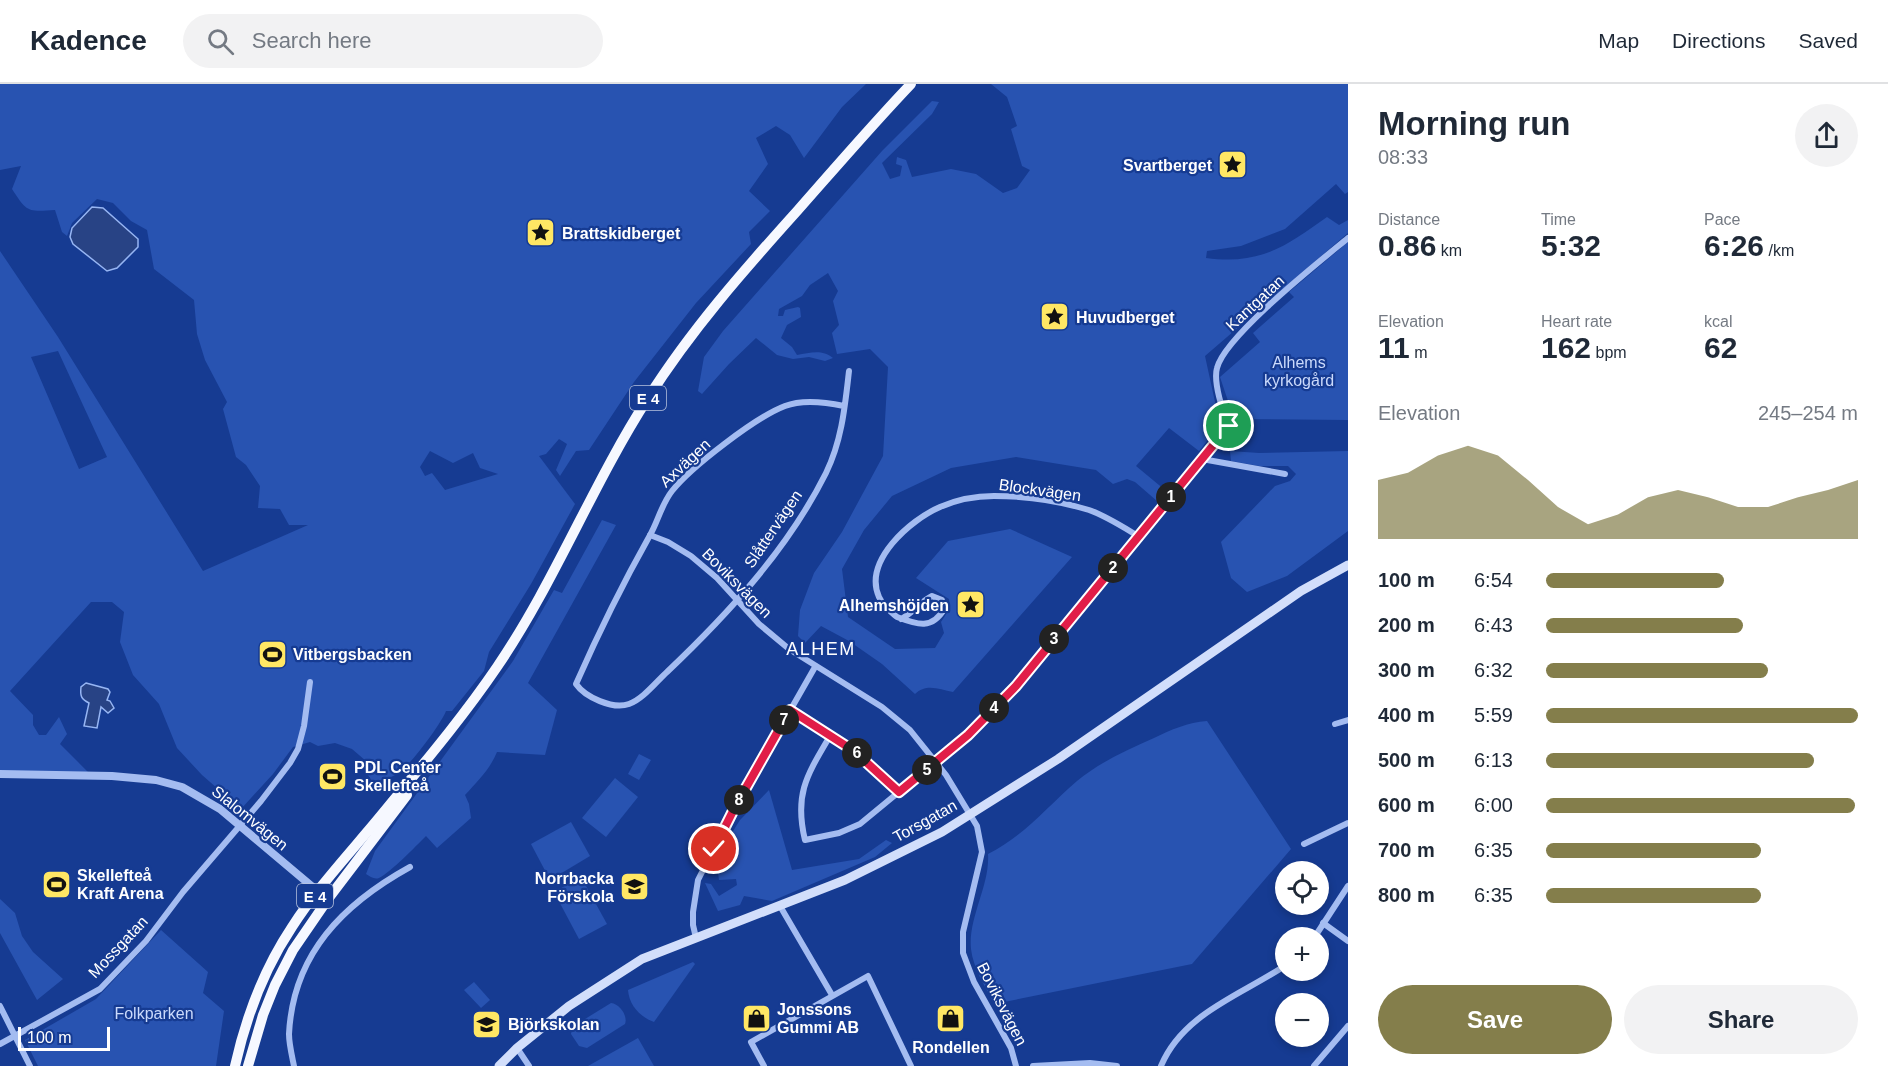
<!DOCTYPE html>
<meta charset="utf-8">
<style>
:root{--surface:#fff;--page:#f2f2f3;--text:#1f2937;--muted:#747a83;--line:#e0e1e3;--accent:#847e4b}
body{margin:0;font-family:Helvetica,sans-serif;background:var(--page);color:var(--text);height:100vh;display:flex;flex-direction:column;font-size:22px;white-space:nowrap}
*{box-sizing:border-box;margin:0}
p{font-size:20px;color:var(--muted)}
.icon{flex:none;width:33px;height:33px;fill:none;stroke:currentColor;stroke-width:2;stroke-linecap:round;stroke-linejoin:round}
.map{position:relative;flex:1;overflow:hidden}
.details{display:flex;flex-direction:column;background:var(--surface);width:540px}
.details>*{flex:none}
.buttons{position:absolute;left:1275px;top:777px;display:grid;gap:12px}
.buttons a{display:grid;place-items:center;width:54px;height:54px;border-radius:50%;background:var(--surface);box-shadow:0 3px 9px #0003;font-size:30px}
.scale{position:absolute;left:18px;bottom:15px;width:92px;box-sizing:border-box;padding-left:6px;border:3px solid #fff;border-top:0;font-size:16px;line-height:21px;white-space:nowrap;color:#fff;-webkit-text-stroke:4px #163b92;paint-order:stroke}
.pin{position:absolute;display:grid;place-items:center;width:51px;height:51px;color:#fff;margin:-26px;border:3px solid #fff;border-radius:50%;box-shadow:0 2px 6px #0007}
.km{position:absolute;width:30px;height:30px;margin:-15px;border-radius:50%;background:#222;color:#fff;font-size:16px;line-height:30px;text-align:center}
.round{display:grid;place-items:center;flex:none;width:63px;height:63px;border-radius:32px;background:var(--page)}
.summary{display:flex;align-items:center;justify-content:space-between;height:102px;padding:0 30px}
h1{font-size:33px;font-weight:800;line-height:45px}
.stats{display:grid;grid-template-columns:repeat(3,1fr);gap:9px;height:102px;padding:6px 30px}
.stats div{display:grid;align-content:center}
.stats b{font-size:30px;font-weight:800}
.stats small{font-size:16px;font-weight:400}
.stats p{font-size:16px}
.chart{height:168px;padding:12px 30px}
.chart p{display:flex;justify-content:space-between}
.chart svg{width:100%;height:108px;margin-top:6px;fill:var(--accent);opacity:.7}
.primary-button{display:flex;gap:12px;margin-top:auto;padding:12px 30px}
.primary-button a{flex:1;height:69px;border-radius:36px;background:var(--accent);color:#fff;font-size:24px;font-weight:800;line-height:69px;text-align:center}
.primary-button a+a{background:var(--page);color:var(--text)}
ul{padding:0 30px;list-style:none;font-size:20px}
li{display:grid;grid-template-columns:96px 72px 1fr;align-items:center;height:45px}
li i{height:15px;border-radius:8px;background:var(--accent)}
header{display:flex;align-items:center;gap:36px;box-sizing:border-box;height:84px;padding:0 30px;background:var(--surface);border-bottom:2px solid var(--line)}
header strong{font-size:28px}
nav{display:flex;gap:33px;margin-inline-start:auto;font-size:21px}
.search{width:420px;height:54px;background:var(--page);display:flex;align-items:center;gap:15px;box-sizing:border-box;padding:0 21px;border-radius:33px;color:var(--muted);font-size:22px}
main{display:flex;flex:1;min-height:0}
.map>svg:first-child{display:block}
</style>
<header>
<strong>Kadence</strong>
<div class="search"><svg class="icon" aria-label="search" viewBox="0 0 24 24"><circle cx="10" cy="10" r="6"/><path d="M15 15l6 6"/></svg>Search here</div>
<nav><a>Map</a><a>Directions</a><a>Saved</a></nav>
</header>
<main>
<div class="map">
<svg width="1348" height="982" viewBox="0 0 1348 982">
<rect width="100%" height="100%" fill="#163b92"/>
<g fill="#2853b1" fill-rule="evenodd">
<path d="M0,0H866L842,23L804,74L790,51L776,42L756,54L768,80L749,107L770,127L749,148L751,160L696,219L634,298L589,366L576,367L560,392L556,386L567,360L559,355L546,370L539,372L575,420L531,500L489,568L484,587L452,627H446C441,640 411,680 400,688C392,694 382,696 373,699L366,688V677L352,665L335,659L318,662L310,658L293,663L273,690L241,725L202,691L177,664L159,620L133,591L120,558L124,528L112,518H91L10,607L33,631V641L39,651H46L59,633L67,650L60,660L91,691L0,690V167L58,253L203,487L308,441H289L280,425L258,424L260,402L246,381L236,373L223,325L227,318L205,276L197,250L194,216L154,185L147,146L131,137L113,119L97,115L72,139L67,152L62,148L55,126C27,128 27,128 12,105L21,82L0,86ZM58,267L107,373L79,385L31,273ZM430,367L453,379L473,369L480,384L498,390L445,406L432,389L425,392L420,383Z"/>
<path d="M991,0H1348V108L1345,110L1336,100L1285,145L1241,162L1207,167L1206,174C1260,181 1285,163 1327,133L1339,141L1348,136V149L1205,272L1220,341L1199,367L1169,344L1136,382L1165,406L1157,417L1135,398L1127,395L1113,400L1096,386L1016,373L951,384L892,412L864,446L842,485L848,533L895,565L935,564L944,549L941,538L950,524L949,515L916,494L948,457L1010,445L1072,473L953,608C939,605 926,599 915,610L882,580L849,557L821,542L805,559L798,552L800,526L814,489L842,448L883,372L888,283L870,265L837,270L832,249L839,241L833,217L838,207L828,189L810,201L802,212L779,225L778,232H783L785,226L798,223L800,224L801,233L787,241L781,254L792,263L797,271C810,269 822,265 833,274L825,277L809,273L793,275L777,271L756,254L729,280L702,310L698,307L704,273L723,247L882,67L932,17L939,18L932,30L882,79L890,95L900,92L902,82L896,80L897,73L906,76L912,93L951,85L976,90L1003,109L1017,104L1030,86L1022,82L1011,45L1017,42L1007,13Z"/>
<polygon points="1348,158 1348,336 1234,335 1220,293 1260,258 1253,249 1294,213 1289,208"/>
<polygon points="1230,367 1259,369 1348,367 1348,447 1287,492 1247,508 1231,494 1221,458 1275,402 1290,397 1296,390 1288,382 1259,382 1231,377"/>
<path d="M602,436L616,441L528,599L557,626L545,671L497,668C490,685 478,697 465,711L469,720L471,734L437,764L426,752C415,763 391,788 379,794C374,796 370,792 366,790L375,767L513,577L554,506L562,509Z"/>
<path d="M1207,637L1291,765L1192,880L994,920C986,904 973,884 971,865C968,833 990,802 988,770C1023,753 1048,722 1077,697C1100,678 1127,666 1154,654C1171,646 1188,638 1207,637Z"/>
<polygon points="639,670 651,676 639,696 628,690"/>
<polygon points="615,694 638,713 606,753 582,734"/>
<polygon points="769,706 792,786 859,775 886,756 892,759 875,773 772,817 744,812 740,821 718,827 705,799 711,800 719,812 737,801 736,795 719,796 716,774 740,736"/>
<polygon points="571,738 590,772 550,796 531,760"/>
<polygon points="581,793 607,840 579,855 554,808"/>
<polygon points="0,815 15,829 22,852 33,868 63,895 37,916 0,849"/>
<polygon points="161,846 208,888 203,909 224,927 216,982 38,982 25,956 96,915"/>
<path d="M693,878L695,880L654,938C640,933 629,921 628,906Z"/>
<polygon points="474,898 490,916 481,924 464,906"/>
<path d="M611,919C620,920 628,932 625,940L587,964L579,962L571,950L572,943Z"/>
<polygon points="638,954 654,982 588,982"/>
</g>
<g fill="#284385" stroke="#96b5f3" stroke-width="1.5">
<polygon points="92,123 103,124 138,155 138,163 117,184 107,187 73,160 70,153 72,144"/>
<path d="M86,599L108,605L110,608L107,616L110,617L114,624L108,629L101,623L97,644L84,642L89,619C81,615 80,612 81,603Z"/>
</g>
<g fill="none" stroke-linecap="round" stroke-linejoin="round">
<g stroke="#a4bcf1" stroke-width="6">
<path d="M844,322C825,318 803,315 785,322C756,333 691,383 672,407C661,421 658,438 649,453C622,501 598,550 576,600C585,613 613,626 629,620C643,615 656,598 667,588C728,530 788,465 826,389C842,356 845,322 849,287"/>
<polyline points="1202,375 1285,390"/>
<polyline points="650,451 668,458 691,472 717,494 759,540 789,565 882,623 910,646 946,691 977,742 982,768 963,848 963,869 974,898 1011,964 1016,982"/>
<path d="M901,535C913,529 920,518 932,512L942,516L945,524C932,546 918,541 897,533C891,528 883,522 879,513C863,477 910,436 940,423C956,416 977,412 994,412C1025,412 1060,417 1089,426C1106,432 1123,443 1138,452"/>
<polyline points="790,626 854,667 899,708"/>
<polyline points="1335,640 1348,636"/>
<path d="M830,652C807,691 794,710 805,756L839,749L860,740L968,651L1016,602L1229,342C1223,329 1213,298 1217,284C1225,252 1319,178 1348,154"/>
<polyline points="1304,760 1348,739"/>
<polyline points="780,822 832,911"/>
<polyline points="1323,839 1348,857"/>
<polyline points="696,854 693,841 693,828 698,796 735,723 815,583"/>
<polyline points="1314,854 1348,802"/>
<polyline points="0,922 30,982"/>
<polyline points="0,960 100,905 146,857 183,808 261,717 290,679 298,665 304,642 310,598"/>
<polyline points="517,964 529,982"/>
<path d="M294,982C292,972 289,960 289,950C293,870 343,820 410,783"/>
<polyline points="764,982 751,958 868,892 911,982"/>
<polyline points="1033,982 1090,979 1117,982"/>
<path d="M1161,982C1183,929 1242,911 1286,881"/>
<polyline points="1314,982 1348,942"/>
</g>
<polyline stroke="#a4bcf1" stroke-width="8" points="0,690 112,692 156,696 182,703 220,725 321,810"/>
<polyline stroke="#d2defb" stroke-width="9" points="499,982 517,964 569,922 642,875 845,796 942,748 1058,675 1301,507 1348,481"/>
<g stroke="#f6f8ff" stroke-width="10">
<path d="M235,982C246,933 264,885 292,843C317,804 349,770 378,735C419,685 461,636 497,583C555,498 592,401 648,314C691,246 744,186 798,126C835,84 872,41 911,0"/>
<polyline points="248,982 263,931 275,901 293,866 328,815 407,711"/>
</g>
</g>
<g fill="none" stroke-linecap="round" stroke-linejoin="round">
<defs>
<polyline id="route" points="714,765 735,723 790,626 854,667 899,708 968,651 1016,602 1229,342"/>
</defs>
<use href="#route" stroke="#fff" stroke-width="12"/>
<use href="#route" stroke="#e11d48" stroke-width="8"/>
</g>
<defs>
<symbol id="sight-square" viewBox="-11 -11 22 22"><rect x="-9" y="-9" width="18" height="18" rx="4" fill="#ffe764" stroke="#163b92"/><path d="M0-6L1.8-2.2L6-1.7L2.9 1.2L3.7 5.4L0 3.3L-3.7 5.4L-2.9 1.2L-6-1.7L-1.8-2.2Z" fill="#111"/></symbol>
<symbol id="stadium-square" viewBox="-11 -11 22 22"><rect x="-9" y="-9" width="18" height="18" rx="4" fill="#ffe764" stroke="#163b92"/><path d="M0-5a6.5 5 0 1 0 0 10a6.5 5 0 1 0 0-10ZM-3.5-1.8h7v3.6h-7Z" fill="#111"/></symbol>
<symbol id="school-square" viewBox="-11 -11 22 22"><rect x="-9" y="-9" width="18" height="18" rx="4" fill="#ffe764" stroke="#163b92"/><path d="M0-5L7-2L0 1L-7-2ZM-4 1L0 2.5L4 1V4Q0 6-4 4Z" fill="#111"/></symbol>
<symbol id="shop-square" viewBox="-11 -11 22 22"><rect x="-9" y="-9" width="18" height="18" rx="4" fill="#ffe764" stroke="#163b92"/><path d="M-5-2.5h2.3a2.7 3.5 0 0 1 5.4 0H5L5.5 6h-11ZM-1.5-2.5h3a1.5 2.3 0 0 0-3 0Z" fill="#111"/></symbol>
</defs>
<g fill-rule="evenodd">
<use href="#sight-square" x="1216" y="64" width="33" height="33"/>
<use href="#sight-square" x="524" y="132" width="33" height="33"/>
<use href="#sight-square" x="1038" y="216" width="33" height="33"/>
<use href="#sight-square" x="954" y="504" width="33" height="33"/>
<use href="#stadium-square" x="256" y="554" width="33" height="33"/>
<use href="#stadium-square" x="316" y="676" width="33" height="33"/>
<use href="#stadium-square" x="40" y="784" width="33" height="33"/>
<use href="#school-square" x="618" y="786" width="33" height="33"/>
<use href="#shop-square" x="740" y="918" width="33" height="33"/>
<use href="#shop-square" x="934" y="918" width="33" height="33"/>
<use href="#school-square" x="470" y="924" width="33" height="33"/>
</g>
<g text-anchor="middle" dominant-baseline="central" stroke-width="4.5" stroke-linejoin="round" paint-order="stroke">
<g fill="#163b92" stroke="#b9c4de" stroke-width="1.5">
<rect x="630" y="302" width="36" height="24" rx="4.5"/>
<rect x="297" y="800" width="36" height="24" rx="4.5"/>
</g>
<g font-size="15" font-weight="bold" fill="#fff">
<text x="648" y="314">E 4</text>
<text x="315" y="812">E 4</text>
</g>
<g font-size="16" font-weight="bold" fill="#fff" stroke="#163b92" text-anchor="start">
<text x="1212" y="81" text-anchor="end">Svartberget</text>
<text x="562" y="149">Brattskidberget</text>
<text x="1076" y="233">Huvudberget</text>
<text x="949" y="521" text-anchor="end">Alhemshöjden</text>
<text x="293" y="570">Vitbergsbacken</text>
<text x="354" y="683">PDL Center<tspan x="354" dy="18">Skellefteå</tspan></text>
<text x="77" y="791">Skellefteå<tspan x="77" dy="18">Kraft Arena</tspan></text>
<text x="614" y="794" text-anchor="end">Norrbacka<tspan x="614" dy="18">Förskola</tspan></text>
<text x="777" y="925">Jonssons<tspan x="777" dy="18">Gummi AB</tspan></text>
<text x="508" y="940">Björkskolan</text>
<text x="951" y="963" text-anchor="middle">Rondellen</text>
</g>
<g font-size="16" fill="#fff" stroke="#163b92">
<text transform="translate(1255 219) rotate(-43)">Kantgatan</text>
<text transform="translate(685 379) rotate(-43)">Axvägen</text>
<text transform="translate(1040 406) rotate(8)">Blockvägen</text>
<text transform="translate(773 445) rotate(-56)">Slåttervägen</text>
<text transform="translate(737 499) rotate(45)">Boviksvägen</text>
<text transform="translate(250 734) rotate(39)">Slalomvägen</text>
<text transform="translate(925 737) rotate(-29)">Torsgatan</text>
<text transform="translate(118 863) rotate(-47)">Mossgatan</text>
<text transform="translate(1002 920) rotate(63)">Boviksvägen</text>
</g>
<g font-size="16" fill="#cbdafc" stroke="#163b92">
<text x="1299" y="278">Alhems<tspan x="1299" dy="18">kyrkogård</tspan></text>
<text x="154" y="929">Folkparken</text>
</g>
<g font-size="18" letter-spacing="1.5" fill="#fff" stroke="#163b92">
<text x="821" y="565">ALHEM</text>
</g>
</g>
</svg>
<div class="buttons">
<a><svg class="icon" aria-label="locate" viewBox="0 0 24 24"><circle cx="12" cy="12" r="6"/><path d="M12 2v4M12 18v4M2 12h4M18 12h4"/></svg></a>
<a>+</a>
<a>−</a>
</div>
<div class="scale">100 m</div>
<div class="pin" style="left:1229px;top:342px;background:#1e9e55"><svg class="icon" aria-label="arrive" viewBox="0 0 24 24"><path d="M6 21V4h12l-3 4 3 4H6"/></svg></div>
<div class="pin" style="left:714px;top:765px;background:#d93025"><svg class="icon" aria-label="check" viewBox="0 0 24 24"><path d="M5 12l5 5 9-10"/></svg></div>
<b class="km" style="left:1171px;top:413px">1</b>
<b class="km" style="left:1113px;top:484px">2</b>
<b class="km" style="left:1054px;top:555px">3</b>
<b class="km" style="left:994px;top:624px">4</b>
<b class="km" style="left:927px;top:686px">5</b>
<b class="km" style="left:857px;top:669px">6</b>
<b class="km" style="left:784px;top:636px">7</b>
<b class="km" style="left:739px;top:716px">8</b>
</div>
<section class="details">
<div class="summary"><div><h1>Morning run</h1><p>08:33</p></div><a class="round"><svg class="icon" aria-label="share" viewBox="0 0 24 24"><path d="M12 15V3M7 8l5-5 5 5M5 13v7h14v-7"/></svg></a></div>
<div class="stats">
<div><p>Distance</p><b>0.86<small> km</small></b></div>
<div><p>Time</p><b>5:32</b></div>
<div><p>Pace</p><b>6:26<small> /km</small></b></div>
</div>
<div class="stats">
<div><p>Elevation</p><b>11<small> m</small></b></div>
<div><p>Heart rate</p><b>162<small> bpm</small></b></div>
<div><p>kcal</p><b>62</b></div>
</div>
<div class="chart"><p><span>Elevation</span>245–254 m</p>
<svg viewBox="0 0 160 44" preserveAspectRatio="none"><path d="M0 44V20L10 17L20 10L30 6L40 10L50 20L60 31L70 38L80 34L90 27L100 24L110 27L120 31L130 31L140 27L150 24L160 20V44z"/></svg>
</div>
<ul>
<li><b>100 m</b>6:54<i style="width:57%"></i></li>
<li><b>200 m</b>6:43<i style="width:63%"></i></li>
<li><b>300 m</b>6:32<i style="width:71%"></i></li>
<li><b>400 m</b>5:59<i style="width:100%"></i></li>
<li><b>500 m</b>6:13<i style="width:86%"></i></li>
<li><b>600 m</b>6:00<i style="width:99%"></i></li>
<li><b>700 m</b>6:35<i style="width:69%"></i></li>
<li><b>800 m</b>6:35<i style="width:69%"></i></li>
</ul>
<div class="primary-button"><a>Save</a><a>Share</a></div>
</section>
</main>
